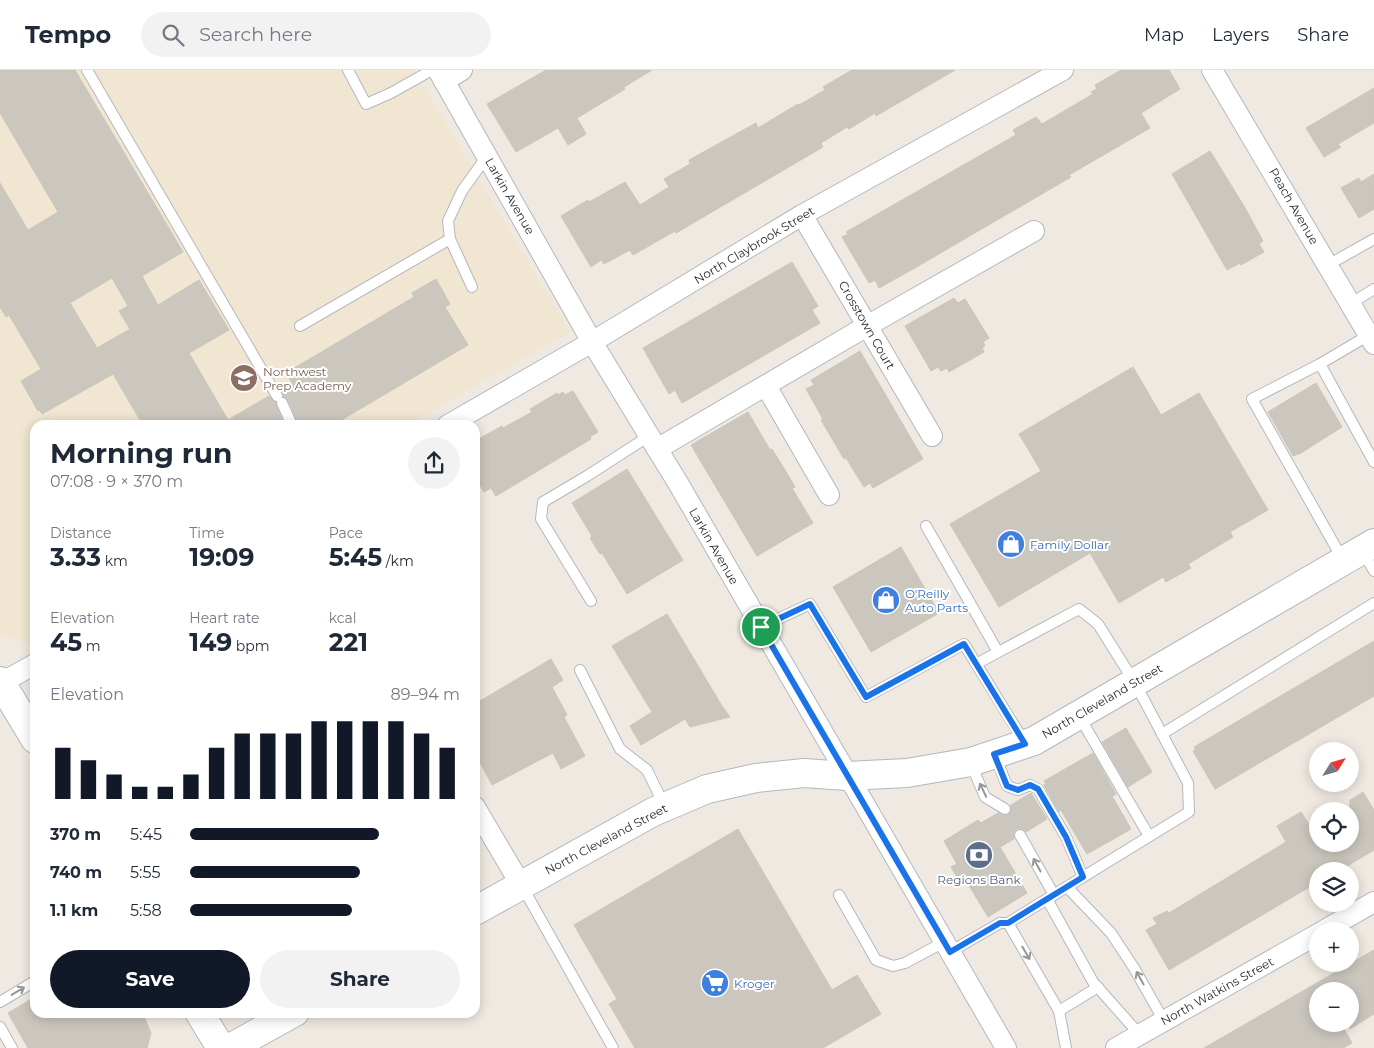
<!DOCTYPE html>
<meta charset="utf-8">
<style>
:root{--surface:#fff;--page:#f2f2f3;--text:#1f2937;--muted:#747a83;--line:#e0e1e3;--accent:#111827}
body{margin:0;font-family:Montserrat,sans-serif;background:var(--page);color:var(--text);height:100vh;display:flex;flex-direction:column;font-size:19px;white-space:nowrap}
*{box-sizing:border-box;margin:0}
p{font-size:16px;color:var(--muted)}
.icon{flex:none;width:28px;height:28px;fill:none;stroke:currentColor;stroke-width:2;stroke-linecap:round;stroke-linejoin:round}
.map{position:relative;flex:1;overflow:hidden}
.details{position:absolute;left:30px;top:350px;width:450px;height:598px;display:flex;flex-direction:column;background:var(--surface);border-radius:15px;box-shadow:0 2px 12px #0003}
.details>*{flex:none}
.needle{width:32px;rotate:53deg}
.fabs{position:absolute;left:1309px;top:672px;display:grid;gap:10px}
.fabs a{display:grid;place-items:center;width:50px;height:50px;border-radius:50%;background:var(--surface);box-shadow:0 2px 12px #0003;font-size:25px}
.pin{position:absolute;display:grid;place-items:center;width:42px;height:42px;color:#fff;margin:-21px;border:2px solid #fff;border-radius:50%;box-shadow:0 1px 5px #0007}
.round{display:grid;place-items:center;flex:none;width:52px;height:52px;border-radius:26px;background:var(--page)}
.overview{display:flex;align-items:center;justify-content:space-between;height:85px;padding:0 20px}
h1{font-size:28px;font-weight:700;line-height:38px}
.stats{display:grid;grid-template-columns:repeat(3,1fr);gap:8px;height:85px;padding:5px 20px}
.stats div{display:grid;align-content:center}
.stats b{font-size:25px;font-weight:700}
.stats small{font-size:14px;font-weight:400}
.stats p{font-size:14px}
.chart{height:140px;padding:10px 20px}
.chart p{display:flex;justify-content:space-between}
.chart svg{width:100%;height:90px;margin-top:5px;stroke:var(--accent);stroke-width:6}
.cta{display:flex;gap:10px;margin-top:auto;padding:10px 20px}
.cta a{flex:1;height:58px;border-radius:30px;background:var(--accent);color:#fff;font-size:20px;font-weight:700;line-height:58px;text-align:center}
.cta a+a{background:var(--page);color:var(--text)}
ul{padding:0 20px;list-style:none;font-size:16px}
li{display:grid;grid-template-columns:80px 60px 1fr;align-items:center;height:38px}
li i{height:12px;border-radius:6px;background:var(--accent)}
header{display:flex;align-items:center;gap:30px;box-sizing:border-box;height:70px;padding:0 25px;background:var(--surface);border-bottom:1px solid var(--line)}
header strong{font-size:24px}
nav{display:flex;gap:28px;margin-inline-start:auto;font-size:18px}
.search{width:350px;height:45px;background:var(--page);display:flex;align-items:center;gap:12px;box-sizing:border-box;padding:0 18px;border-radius:28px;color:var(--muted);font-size:19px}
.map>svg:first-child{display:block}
</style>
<header>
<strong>Tempo</strong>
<div class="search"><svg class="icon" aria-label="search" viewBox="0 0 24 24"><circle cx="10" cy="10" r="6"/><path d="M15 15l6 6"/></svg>Search here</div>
<nav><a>Map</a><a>Layers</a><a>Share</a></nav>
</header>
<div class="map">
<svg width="1374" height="978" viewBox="0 0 1374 978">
<rect width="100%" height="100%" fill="#efe9e1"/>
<polygon fill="#f0e6d1" points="0,0 414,0 570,262 407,355 35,355 35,568 28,572 0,566"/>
<g fill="#cbc7bf" stroke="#cbc5ba" fill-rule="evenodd">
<path d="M0,0H75L183,182L142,206L158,235L199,210L229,260L189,283L228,350L269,326L275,332L284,355H143L113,304L42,344L39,340L38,341L21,311L41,299L9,245L6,247L0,237V113L28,160L58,142L0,43ZM112,208L128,236L119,241L130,259L97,278L70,233Z"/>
<polygon points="546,0 652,0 624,17 625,19 577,48 586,64 568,75 558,58 516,82 487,34"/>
<polygon points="852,0 955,0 876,46 875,43 849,59 847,57 821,73 823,77 676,163 675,161 633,185 630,180 604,194 601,190 591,197 561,146 588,130 589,132 625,112 640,135 669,117 664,109 690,94 689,90 756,53 758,58 798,34 799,35 825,20 823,17"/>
<polygon points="1121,0 1169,0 1180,19 1141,43 1150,58 1069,105 1071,107 913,199 879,218 875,210 869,213 842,167 848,164 846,162 1016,65 1013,60 1036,47 1042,54 1093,24 1091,22 1097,19 1095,15"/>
<polygon points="1374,18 1374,53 1338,74 1341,77 1324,87 1306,58"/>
<polygon points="1210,81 1244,136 1263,171 1259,174 1264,182 1241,195 1240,193 1227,200 1172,104"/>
<polygon points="1374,104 1374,139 1359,148 1341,118 1359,108 1361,112"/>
<polygon points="792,192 818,236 812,240 820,253 682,333 675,320 669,324 643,278"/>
<polygon points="436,209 450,234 445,237 468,275 333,355 299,355 288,330 284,327 281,319 292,313 286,303 414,227 412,223"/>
<polygon points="954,228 958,233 965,229 989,268 983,272 985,276 982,278 984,282 949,302 947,298 941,301 938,297 931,301 905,256"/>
<polygon points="860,281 923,389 873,418 870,413 864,417 846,388 844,389 821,350 823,349 806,319 814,315 811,310"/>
<polygon points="1133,297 1161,345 1199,323 1268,440 1230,462 1233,467 1188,494 1191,498 1166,512 1163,507 1119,533 1090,483 999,537 950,454 1041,401 1019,364"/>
<polygon points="1316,313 1342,357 1301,383 1293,386 1268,342"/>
<polygon points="573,321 598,362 590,367 591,369 496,426 491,418 484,422 475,406 475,371 502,356 503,358 532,342 530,339 557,323 558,325 563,322 565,325"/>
<polygon points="748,342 770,380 772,379 785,400 795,417 792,418 813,453 757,486 691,375"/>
<polygon points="627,399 683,490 627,524 602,483 600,484 590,468 592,466 572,433"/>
<polygon points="901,477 939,543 871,582 833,517"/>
<polygon points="667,544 722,636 730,647 690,657 685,649 641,675 630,656 652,642 612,576"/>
<polygon points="1374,571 1374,626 1215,719 1193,681 1196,680 1194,677"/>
<polygon points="551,589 563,610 552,617 567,645 564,647 585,686 561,699 553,683 492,715 475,683 475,634"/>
<polygon points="1126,658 1152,702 1128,717 1102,672"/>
<polygon points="1093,683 1116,724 1112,726 1131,759 1087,784 1061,740 1059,742 1044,715 1046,714 1044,711"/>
<polygon points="1363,722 1374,740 1374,780 1339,801 1318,801 1318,812 1169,900 1146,860 1157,854 1153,848 1167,841 1169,843 1286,772 1277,756 1301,742 1318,769 1318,774 1350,774 1350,730"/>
<polygon points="1031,723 1047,749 1026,762 1021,758 1016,759 1013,764 1014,769 1000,777 1027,823 988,847 965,809 960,812 951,797 957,794 944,771 978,750 981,753 998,743 1004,746 1008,745 1011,742 1011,735"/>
<polygon points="738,759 832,920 857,905 881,944 823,978 635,978 609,934 617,929 574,855"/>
<polygon points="1374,880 1374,944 1350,959 1350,921 1318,921 1318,954 1341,954 1352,973 1343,978 1204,978"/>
<polygon points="35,927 35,942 142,942 151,963 147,978 28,978 8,943"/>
</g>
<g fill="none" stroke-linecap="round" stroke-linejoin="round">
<defs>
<g id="lane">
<polyline points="87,0 277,326"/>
<polyline points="348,0 366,34 391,23 432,0"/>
<polyline points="450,169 472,217"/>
<polyline points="1328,195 1374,169"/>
<polyline points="1350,234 1374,219"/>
<polyline points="300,256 450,169 448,151 462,121 487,86"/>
<polyline points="1369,265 1320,294 1374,392"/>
<polyline points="1320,294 1252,329 1343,490"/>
<polyline points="282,333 292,355"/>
<polyline points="926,456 998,582"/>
<polyline points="1362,480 1374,501"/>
<polyline points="591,531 541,449 543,432 587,406 649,366"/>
<polyline points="761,557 810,534 866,627 964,574 1025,673"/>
<polyline points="976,594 1079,539 1098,554 1135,613 1188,713 1189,742 1008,853"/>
<polyline points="580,600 620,679 647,700 664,735"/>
<polyline points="1079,646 1149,766"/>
<polyline points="1162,664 1374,533"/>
<polyline points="995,685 1007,716 1018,720 1030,715 1038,719 1066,767 1083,807"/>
<polyline points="971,694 985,727 1005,739"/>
<polyline points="1020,765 1054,825"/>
<polyline points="522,816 613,978"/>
<polyline points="1067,817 1111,863 1134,898 1164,951"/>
<polyline points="839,825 876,890 893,896 905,893 944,872"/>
<polyline points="1047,829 1093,912 1140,965"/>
<polyline points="950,882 1000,853 1008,853 1059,941 1066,978"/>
<polyline points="0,932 35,911"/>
<polyline points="1059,941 1098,917"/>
<polyline points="0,957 12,978"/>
</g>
<g id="street">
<polyline points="438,0 592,272 678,413 1006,978"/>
<polyline points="1212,0 1374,274"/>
<polyline points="444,11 462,0"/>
<polyline points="802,145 932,366"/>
<polyline points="766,316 829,425"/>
<polyline points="448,355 592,272 802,145 1063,0"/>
<polyline points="657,379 867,256 1034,161"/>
<polyline points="1,613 35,594"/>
<polyline points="475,737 521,815"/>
<polyline points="1323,861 1374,832"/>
<polyline points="1116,978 1318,864"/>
</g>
<g id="secondary">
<polyline points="0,611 35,669"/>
<polyline points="475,841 653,742 707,719 756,708 804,703 847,706 907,703 971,692 1034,671 1374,473"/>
<polyline points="199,942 221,978"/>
<polyline points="230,978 295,942"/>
</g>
</defs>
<use href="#lane" stroke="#b4b7c1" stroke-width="12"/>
<use href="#street" stroke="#b4b7c1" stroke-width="22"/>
<use href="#secondary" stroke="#b4b7c1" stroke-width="30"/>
<use href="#lane" stroke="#fff" stroke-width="10"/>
<use href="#street" stroke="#fff" stroke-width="20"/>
<use href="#secondary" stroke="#fff" stroke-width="28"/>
</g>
<defs><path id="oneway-shaft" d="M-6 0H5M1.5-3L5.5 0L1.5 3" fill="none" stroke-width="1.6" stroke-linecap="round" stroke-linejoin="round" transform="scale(1.25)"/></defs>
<g stroke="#969696">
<use href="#oneway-shaft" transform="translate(983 720) rotate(-115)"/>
<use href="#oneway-shaft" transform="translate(1037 795) rotate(-119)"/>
<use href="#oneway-shaft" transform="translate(1026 883) rotate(60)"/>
<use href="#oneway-shaft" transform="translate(1140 908) rotate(-119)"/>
<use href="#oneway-shaft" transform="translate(18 921) rotate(-31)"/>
</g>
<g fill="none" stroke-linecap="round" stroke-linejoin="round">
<defs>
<polygon id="route" points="810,534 866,627 964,574 1025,674 994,684 1007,716 1018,720 1030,715 1038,719 1066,767 1083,807 1008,853 1000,853 950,882 761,557"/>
</defs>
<use href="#route" stroke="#fff" stroke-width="10"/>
<use href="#route" stroke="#1a73e8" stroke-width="6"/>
</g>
<defs>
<symbol id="school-disc" viewBox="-11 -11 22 22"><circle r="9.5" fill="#8d6e63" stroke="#fff"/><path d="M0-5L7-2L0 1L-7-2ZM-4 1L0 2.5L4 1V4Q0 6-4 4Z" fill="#fff"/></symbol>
<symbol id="shop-disc" viewBox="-11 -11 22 22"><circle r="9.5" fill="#3f7fe0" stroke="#fff"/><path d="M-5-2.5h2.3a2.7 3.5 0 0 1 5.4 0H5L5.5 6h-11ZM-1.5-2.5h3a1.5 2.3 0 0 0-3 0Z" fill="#fff"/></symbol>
<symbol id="bank-disc" viewBox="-11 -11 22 22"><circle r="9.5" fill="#5c6f8a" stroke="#fff"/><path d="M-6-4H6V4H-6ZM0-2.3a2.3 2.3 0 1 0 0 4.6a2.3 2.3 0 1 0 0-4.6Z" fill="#fff"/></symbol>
<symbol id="supermarket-disc" viewBox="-11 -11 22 22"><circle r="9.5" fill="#3f7fe0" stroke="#fff"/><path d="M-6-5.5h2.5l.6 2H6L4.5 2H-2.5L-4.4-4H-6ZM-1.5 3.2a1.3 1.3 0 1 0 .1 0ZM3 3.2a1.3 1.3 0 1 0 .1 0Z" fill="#fff"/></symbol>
</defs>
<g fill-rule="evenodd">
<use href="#school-disc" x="228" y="292" width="32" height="32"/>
<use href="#shop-disc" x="995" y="458" width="32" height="32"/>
<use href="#shop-disc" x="870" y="514" width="32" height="32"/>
<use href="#bank-disc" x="963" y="769" width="32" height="32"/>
<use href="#supermarket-disc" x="699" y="897" width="32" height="32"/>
</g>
<g text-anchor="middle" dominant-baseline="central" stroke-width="4" stroke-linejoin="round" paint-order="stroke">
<g font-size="12" fill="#2e2e2e" stroke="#fff">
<text transform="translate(510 126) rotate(60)">Larkin Avenue</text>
<text transform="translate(1294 136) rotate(60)">Peach Avenue</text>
<text transform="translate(754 175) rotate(-31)">North Claybrook Street</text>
<text transform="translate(867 255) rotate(60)">Crosstown Court</text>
<text transform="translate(714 476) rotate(60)">Larkin Avenue</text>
<text transform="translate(1102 631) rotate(-30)">North Cleveland Street</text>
<text transform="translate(606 769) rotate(-28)">North Cleveland Street</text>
<text transform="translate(1217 921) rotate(-29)">North Watkins Street</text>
</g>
<g font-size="12" fill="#785e54" stroke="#fff" text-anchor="start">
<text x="263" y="301">Northwest<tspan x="263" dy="14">Prep Academy</tspan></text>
</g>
<g font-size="12" fill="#366cbe" stroke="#fff" text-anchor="start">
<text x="1030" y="474">Family Dollar</text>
<text x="905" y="523">O'Reilly<tspan x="905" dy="14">Auto Parts</tspan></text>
<text x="734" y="913">Kroger</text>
</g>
<g font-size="12" fill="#4e5e75" stroke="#fff">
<text x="979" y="809">Regions Bank</text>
</g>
</g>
</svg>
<div class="fabs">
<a><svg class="needle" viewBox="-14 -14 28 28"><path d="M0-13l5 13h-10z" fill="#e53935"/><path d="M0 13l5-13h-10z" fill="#747a83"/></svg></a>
<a><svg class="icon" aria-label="locate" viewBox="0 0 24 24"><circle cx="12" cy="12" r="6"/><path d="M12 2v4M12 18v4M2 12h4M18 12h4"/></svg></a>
<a><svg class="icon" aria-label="layers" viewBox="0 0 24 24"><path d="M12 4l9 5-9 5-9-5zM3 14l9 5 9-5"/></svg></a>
<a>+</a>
<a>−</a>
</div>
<div class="pin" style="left:761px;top:557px;background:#1e9e55"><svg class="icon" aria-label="arrive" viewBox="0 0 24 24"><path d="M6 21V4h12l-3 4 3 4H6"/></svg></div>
<section class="details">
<div class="overview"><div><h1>Morning run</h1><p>07:08 · 9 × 370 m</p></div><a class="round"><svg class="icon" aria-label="share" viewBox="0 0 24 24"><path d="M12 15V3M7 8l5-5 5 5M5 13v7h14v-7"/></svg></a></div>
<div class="stats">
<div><p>Distance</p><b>3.33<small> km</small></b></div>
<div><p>Time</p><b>19:09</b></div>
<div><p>Pace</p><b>5:45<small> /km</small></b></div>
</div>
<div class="stats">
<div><p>Elevation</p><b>45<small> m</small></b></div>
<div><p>Heart rate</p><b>149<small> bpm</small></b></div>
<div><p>kcal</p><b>221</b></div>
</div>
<div class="chart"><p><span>Elevation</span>89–94 m</p>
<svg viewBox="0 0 160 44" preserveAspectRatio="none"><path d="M5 44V19M15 44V25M25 44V32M35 44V38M45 44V38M55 44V32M65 44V19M75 44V12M85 44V12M95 44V12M105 44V6M115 44V6M125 44V6M135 44V6M145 44V12M155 44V19"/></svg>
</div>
<ul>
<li><b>370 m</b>5:45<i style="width:70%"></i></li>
<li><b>740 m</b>5:55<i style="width:63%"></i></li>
<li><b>1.1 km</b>5:58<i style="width:60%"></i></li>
</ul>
<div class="cta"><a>Save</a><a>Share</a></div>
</section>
</div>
